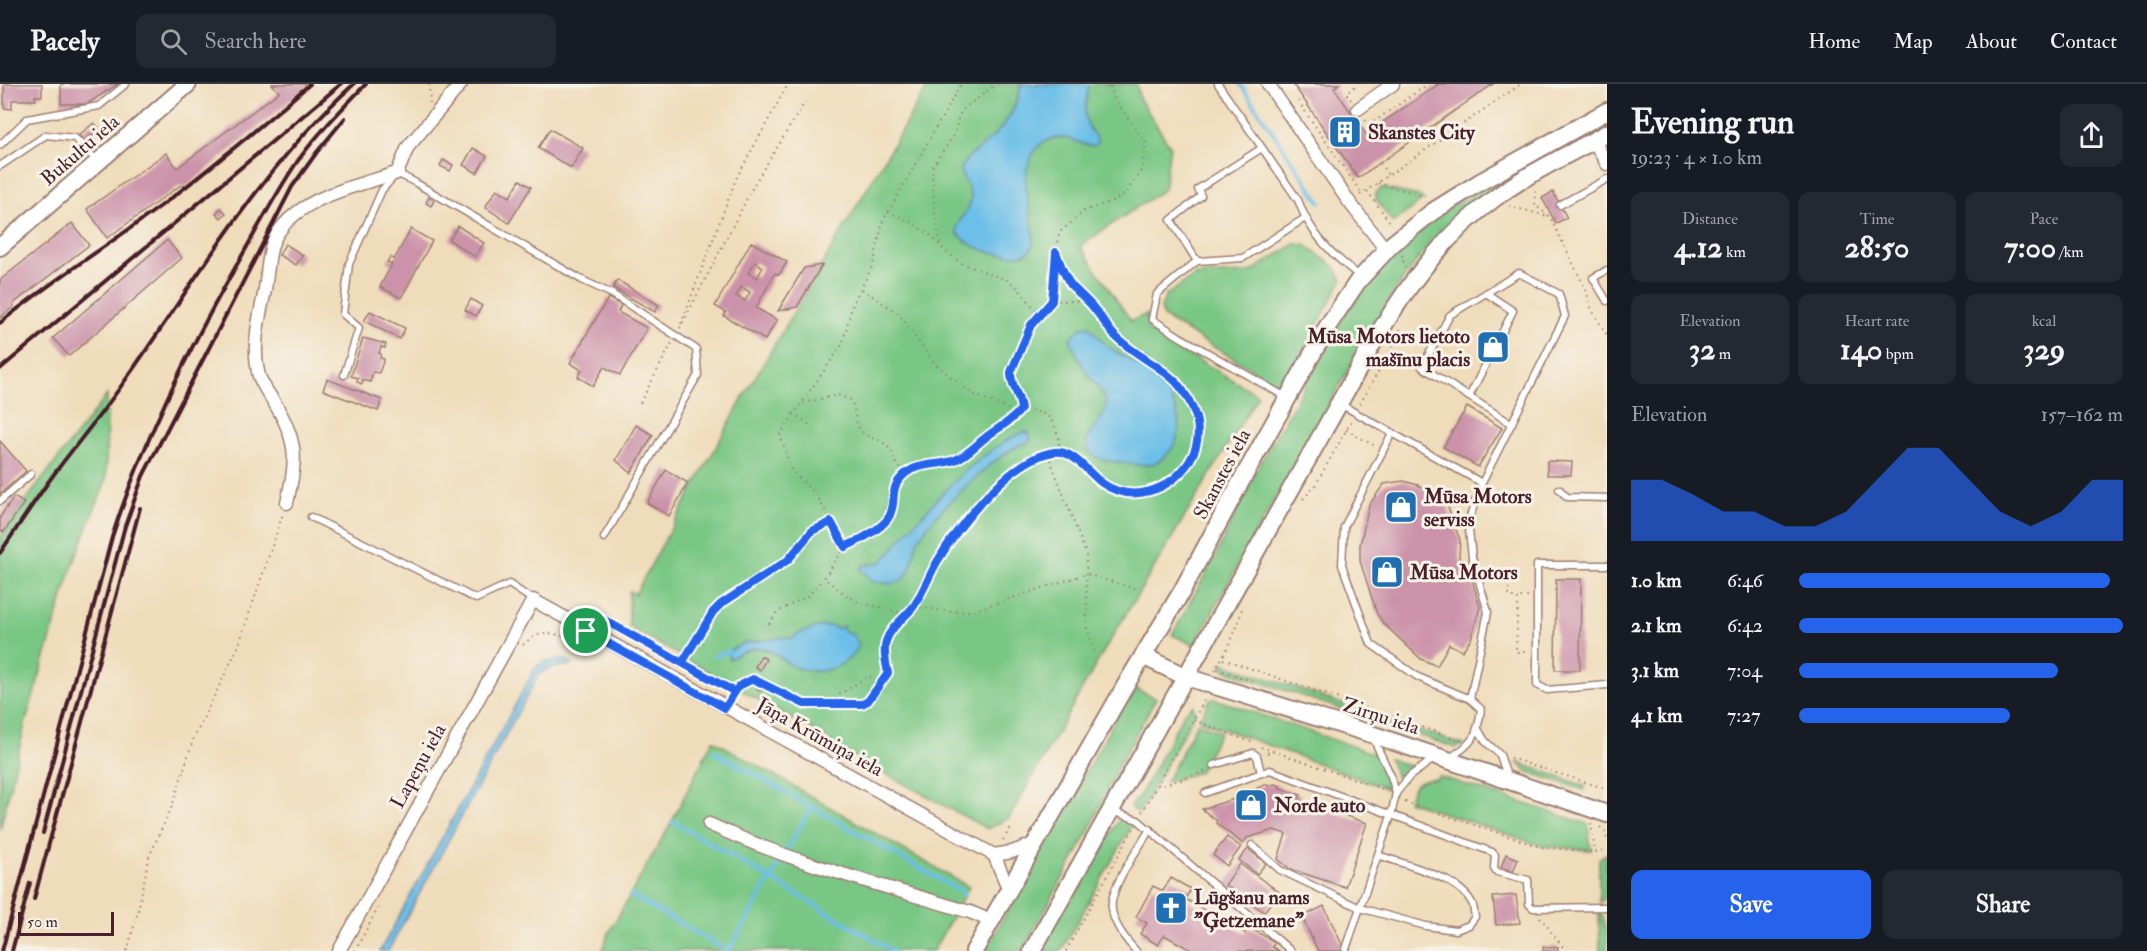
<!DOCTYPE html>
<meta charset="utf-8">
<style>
:root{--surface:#171b24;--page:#242831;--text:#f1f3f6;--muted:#9ea1a6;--line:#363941;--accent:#2563eb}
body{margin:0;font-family:"IM FELL Double Pica",serif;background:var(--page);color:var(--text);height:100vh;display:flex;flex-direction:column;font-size:22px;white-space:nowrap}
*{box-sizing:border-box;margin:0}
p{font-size:20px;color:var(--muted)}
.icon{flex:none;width:33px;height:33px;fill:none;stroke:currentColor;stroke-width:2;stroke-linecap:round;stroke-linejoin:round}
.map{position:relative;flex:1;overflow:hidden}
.panel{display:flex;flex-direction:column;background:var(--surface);width:540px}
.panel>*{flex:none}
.scale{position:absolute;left:18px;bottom:15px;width:96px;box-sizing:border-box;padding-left:6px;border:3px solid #4a1f2b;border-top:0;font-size:16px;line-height:21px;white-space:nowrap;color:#4a1f2b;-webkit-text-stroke:4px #f7f3e8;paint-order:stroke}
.pin{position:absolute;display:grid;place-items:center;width:51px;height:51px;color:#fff;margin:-26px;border:3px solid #fff;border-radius:50%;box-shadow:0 2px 6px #0007}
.round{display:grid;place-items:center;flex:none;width:63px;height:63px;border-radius:12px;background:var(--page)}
.summary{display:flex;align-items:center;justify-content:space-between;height:102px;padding:0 24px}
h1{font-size:33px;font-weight:700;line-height:45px}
.metrics{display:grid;grid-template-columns:repeat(3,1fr);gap:9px;height:102px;padding:6px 24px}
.metrics div{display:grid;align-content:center;border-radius:12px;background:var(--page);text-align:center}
.metrics b{font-size:30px;font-weight:700}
.metrics small{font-size:16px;font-weight:400}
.metrics p{font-size:16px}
.chart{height:168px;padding:12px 24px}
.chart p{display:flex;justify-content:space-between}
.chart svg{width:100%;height:108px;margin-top:6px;fill:var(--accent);opacity:.7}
.cta{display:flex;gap:12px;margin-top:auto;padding:12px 24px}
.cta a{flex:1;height:69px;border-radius:12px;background:var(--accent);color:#fff;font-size:24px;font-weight:700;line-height:69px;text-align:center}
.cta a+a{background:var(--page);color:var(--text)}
ul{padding:0 24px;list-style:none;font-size:20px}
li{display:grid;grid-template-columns:96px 72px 1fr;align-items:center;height:45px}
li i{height:15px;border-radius:8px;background:var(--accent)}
header{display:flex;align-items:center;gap:36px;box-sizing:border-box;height:84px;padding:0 30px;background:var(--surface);border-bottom:2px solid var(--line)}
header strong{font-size:28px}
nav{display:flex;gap:33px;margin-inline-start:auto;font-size:21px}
.search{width:420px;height:54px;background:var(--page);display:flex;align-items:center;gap:15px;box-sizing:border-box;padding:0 21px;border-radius:12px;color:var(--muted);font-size:22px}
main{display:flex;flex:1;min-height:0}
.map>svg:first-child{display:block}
</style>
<header>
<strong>Pacely</strong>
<div class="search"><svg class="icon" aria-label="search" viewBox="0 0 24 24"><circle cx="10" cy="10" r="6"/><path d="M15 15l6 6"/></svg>Search here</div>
<nav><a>Home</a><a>Map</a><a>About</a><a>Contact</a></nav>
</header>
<main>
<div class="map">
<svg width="1607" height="867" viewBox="0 0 1607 867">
<rect width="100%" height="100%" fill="#f7f3e8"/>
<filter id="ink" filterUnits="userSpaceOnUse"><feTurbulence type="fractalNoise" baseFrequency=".0167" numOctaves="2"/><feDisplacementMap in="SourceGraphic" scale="12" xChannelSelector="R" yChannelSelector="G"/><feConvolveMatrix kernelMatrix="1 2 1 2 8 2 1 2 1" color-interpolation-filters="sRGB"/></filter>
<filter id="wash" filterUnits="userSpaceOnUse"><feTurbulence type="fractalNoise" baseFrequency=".008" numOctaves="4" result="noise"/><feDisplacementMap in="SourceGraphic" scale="24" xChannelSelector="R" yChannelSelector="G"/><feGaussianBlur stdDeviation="1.35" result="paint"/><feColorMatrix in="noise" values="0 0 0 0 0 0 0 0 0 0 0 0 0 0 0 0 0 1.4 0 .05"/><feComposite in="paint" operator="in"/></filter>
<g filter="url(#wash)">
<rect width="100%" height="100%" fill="#efdcba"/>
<g fill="#7ac785" stroke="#627358" stroke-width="1.5">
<polygon points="929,0 1137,0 1139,14 1170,62 1164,105 1080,162 1131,237 1147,230 1148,246 1258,311 1102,570 1009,734 987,745 829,659 832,657 629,543 629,507 635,510 743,314"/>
<path d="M1607,34V38C1554,67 1494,94 1450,138C1397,192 1362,262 1325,327C1281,405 1236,482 1195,561L1172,551L1216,471L1257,385L1348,226L1369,197L1401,163L1453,121Z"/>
<polygon points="1382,104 1419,112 1424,115 1393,139 1377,117 1375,109"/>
<polygon points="1295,160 1305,161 1335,183 1342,196 1286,298 1275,299 1163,233 1161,224 1166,211 1196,191 1249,189"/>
<polygon points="107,311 106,396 71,486 25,640 0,746 0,454 24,419"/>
<polygon points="1222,579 1464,661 1456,664 1225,586 1221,581"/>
<polygon points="1133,604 1156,614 1119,681 1087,751 1022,867 985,867"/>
<polygon points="1213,615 1221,617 1375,670 1386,689 1388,705 1199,636 1209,617"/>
<polygon points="1193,621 1195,629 1139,729 1130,723 1142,708 1184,629"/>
<polygon points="1197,639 1220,648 1199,688 1166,698"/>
<polygon points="713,656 969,803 933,867 602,867 608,850 672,737"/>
<polygon points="1389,675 1413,683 1398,695"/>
<polygon points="1517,678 1585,702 1584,706 1528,688"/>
<path d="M1438,692L1588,740L1591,766L1542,762L1408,717C1414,699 1418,694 1437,695Z"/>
<polygon points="1121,734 1134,738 1061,867 1040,867 1081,792"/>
<polygon points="1606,770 1606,811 1602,817 1599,818 1599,775"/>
<path d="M1599,828C1607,835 1607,855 1607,867H1600Z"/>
</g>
<g fill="#6cbfe8" stroke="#5b6f8a" stroke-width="1.5">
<path d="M1021,0H1089C1085,28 1080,34 1098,57L1094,62C1075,61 1066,47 1046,57C1038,60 1034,67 1031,74C1024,87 1026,105 1028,120C1033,148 1046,178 1002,170C985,168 969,162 957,149C955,135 971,128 971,114C970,105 963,94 960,86C965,72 979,66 989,56C1007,41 1017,23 1021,0Z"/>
<path d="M1088,242C1095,248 1100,256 1107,262C1126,276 1151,284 1165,304C1179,325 1186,352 1167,370C1163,374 1157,379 1152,380C1141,382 1127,380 1116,378C1108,377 1096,375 1091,369C1075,351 1105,340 1106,322C1107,309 1092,298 1086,287C1080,277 1074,266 1070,254L1081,244Z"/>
<path d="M1024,348L1029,349L1031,357C1025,359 1019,361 1014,364C990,378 931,432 918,456C912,466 915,483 904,494C893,504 882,498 870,497L868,492L861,486L862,482C868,480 875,481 880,478C889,474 897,458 905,450C939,413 976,368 1024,348Z"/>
<path d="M821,542H832L838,545L843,542L844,547L853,551L859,561C847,586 815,594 791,581C781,575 772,565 759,564C748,564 738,571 729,575L728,567L745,559L785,553L791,555L800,549Z"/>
<polygon points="567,576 573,580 572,581 549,584 539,590 388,867 380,867 536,583 546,577"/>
</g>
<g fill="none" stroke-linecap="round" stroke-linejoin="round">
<g stroke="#6cbfe8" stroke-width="4">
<polyline points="1240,0 1320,118"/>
<polyline points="714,572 725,569 728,567"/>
<polyline points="713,667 965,810"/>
<polyline points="672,737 893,867"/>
<polyline points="630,811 728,867"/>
<polyline points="729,867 812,722"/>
</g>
</g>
<g id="blocks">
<g fill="#cb92a9" fill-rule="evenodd">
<polygon points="4,0 42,0 42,12 35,12 36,16 12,16 12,25 4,24"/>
<polygon points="61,0 118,0 87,20 61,20"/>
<polygon points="272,0 310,0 184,105 181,101 107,154 87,125 166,69 177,84 279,8"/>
<polygon points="1293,0 1339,0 1334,4 1370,56 1374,53 1370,47 1439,0 1493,0 1358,94"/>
<polygon points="94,39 100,45 85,58 79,51"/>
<polygon points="550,45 583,64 571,84 538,64"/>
<polygon points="473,64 487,72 477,89 463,81"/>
<polygon points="443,76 453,81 450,87 440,82"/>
<polygon points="520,96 531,103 509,139 485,123 497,105 510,113"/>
<polygon points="1553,108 1567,134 1556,139 1542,114"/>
<polygon points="429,113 434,117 431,122 426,119"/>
<polygon points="221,124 226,129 221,134 216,129"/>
<polygon points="72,139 89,161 13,220 14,222 0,234 0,196"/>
<polygon points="458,142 484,159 475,173 449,156"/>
<polygon points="411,145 432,157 401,214 380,203 392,180 387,178 390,173 394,176"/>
<polygon points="167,156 182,174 69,272 53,254"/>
<path d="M751,158L787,178L779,191L775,189L756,224L777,236L765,256L724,232L726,228L715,222ZM755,178L763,183L757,194L748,189ZM741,203L750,208L745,217L736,212Z"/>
<polygon points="285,160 303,171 296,181 279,171"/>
<polygon points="822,181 797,223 778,227 804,184"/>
<polygon points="617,196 659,221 655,228 613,204"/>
<polygon points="608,214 621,221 618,228 647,244 620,291 604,283 593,302 578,293 582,286 570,279"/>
<polygon points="471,215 482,222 476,232 465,226"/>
<polygon points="370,227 405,244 400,255 364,237"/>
<polygon points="363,254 386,260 385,264 381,263 379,269 381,270 380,274 384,275 379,289 373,288 370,298 363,296 362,300 357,298 358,294 351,292"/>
<polygon points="327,295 382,316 378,327 323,306"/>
<polygon points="1467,323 1502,344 1478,383 1443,363"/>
<polygon points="636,341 653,351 631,389 616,376"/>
<polygon points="0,357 26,387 0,410"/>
<polygon points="1547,377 1572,378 1571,391 1547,391"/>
<polygon points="666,386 688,399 669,432 647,419"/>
<polygon points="1403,397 1418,401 1446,418 1460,456 1459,473 1461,478 1468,482 1480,523 1471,555 1462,567 1449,560 1437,582 1421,575 1383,539 1377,530 1360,477 1360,461 1369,421 1384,400"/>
<polygon points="14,413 24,419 4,448 0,446 0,433"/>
<polygon points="1556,495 1581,495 1580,586 1555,586"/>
<polygon points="761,572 766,575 760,586 755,583"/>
<polygon points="1267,700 1268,702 1275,700 1280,702 1280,704 1301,711 1299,716 1367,739 1345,803 1290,785 1278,775 1286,750 1274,746 1247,754 1243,760 1216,739 1217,737 1202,725 1253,709 1257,704"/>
<polygon points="1227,753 1241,763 1227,782 1213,771"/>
<polygon points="1248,765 1266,779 1257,790 1239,776"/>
<polygon points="1506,770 1518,775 1513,788 1501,783"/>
<polygon points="1240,780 1279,808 1264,828 1225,801"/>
<polygon points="1171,794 1191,805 1185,815 1245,849 1248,843 1275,858 1272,863 1279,867 1193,867 1164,851 1158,861 1140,850 1147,839 1136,833 1153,802 1163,807"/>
<polygon points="1516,811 1520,839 1496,841 1493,813"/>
<polygon points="1324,822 1345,867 1318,867 1302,833"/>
<rect x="1543" y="863" width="15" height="4"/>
</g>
</g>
</g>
<g filter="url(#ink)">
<use href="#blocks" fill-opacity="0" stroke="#9c7e72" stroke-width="1.5"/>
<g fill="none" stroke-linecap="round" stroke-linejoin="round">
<defs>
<g id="lane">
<path d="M1218,0L1298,116C1310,150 1333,172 1361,193"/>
<polyline points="0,61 27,35 99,22 126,0"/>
<polyline points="0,82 46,51 75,54 98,78"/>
<polyline points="1560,121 1607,95"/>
<polyline points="1197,177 1171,136 1201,112 1198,105 1262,64"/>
<polyline points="1607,186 1593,194 1607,217"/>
<polyline points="344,291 359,244 343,230 349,180 382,106 397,89 416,99 582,196 612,210 696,265 698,291 604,454"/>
<polyline points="1286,313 1180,253 1152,235 1157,210 1197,177 1243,174 1305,134"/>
<polyline points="1469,313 1513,227 1486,209"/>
<path d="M1340,320L1392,349L1344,443L1342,481L1371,560L1418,593L1470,615L1481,625C1478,651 1472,661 1449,674"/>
<polyline points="1392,349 1482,399 1468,438 1472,473 1488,528 1470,615"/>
<polyline points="1482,399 1565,232 1559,210 1519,189 1450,231 1422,283 1512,340"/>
<polyline points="1559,405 1567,413 1607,414"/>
<polyline points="0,417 31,390"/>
<polyline points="311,433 476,515 509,500 533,516"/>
<polyline points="1607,481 1537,481 1537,601 1547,606 1607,601"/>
<polyline points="586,546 595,531"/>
<polyline points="725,623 739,602 753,595 762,599 760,603"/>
<polyline points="1478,645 1485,657 1500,671 1507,692"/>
<polyline points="1214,681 1253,669 1257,672 1261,689"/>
<polyline points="1205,709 1270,686 1492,768 1495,771 1494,784 1497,788 1528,796 1529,820 1533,824 1607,823"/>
<polyline points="1396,709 1410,692 1435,674"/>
<polyline points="1111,727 1138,736 1291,867"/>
<path d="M1252,761L1280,786L1360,824L1426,842L1456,846L1469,841L1475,833C1474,829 1474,823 1472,819C1458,792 1405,781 1378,771"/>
<polyline points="1346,865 1391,732 1396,709 1391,692 1373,654"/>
<path d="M1136,867C1125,855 1109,835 1112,817C1116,794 1138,766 1150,745"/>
</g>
<g id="street">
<polyline points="1268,0 1347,115 1386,166"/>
<polyline points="1358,25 1393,0"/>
<polyline points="1594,57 1607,80"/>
<path d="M287,419C296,377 299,361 277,323C271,313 263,303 259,292C252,265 258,238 264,211C267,196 268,170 273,158C292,114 356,102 397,89L408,63L461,0"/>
<path d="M709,740C792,779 882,801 970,828L991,837"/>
<polyline points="994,771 1012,768 1036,759"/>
<polyline points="339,867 533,516 994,771 1009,806"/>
</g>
<g id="secondary">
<polyline points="0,163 188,0"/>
<polyline points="1143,572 1186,593 1371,650 1607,730"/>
<polyline points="974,867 1128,597 1182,507 1239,401 1329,240 1358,197 1391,161 1432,128 1480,98 1607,27"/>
<path d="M1032,867L1374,257C1407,202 1443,152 1495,114C1530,88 1570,70 1607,49"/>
</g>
</defs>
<use href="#lane" stroke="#9c7e72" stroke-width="9"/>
<use href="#street" stroke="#9c7e72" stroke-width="15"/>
<use href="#secondary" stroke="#9c7e72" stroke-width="20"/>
<g stroke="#9c7e72" stroke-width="2" stroke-dasharray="1.5 4.5" stroke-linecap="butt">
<polyline points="429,0 430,19"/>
<polyline points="1436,0 1437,1"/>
<polyline points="1303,14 1298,17 1362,110"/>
<polyline points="1351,16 1346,9 1358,0"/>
<polyline points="1365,36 1369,41 1428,0"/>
<polyline points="1380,79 1388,91"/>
<polyline points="1378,99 1427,113"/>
<polyline points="1367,107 1392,141"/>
<polyline points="1535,107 1535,121 1550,133 1586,206 1592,226 1607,251"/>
<polyline points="1360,111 1521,0"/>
<polyline points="1509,122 1547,132"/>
<polyline points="888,128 909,137 930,151 945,167 963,180 1007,196 1018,204 1039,230"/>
<polyline points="940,160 934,121 932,83 955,50 958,34 962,26 997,0"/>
<polyline points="1402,171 1405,184"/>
<polyline points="862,205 898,229 935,280 971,309 1013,327 1021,325"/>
<polyline points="1052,217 1085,217"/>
<polyline points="681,240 736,95 787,2"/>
<polyline points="680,244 755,99 805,18"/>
<polyline points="640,319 672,259"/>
<path d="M803,319L838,311L851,316C856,325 854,336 859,344C864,354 880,354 887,362C898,373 889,377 907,389C927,378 934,382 953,377C961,375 1016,332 1021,325"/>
<polyline points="1360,320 1400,249 1400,243"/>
<polyline points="793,329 814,344"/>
<polyline points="1346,346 1375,362"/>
<path d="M1056,367C1077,375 1083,383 1100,397C1130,422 1161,407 1184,383C1194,373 1199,359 1197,346C1194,312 1170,289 1143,272C1133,266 1121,259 1114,250C1107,242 1102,233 1095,225C1087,216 1076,209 1069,199C1063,191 1061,179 1057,170"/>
<polyline points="1048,370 1086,470 1087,544 1095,569"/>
<polyline points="1303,415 1315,402 1352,336"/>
<path d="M845,463C858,456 883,444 890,431C894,423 893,415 893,406L907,389"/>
<polyline points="1509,498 1509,513 1518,513"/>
<polyline points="1528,513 1518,513 1516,568 1529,568"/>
<polyline points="914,523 952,528 972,527 1086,490 1137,505"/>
<path d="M904,531C890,524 877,523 862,519C848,514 836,503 824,494L845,463L817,412L791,386L780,350L842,261L853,219L873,181L883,137L961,0"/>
<polyline points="604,536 728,604"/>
<polyline points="769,540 777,528 809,511 823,495"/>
<path d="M523,561C545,538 570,555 594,566L595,564"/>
<polyline points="1223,575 1459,656"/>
<polyline points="679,584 713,528 721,520 788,476 812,447 831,438"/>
<polyline points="1217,585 1252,597"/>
<path d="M1215,587C1226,566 1238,547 1242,524"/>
<path d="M770,603L804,620H863L868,617L888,589L885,570L886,557L896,540L913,523L938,476L957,448L977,423L1025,378L1056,367L1060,357C1050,328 1049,330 1021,325C1020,312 1010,300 1011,288L1031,241L1052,217L1059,149L1084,127L1113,117L1125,110L1142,85L1146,59L1115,16L1109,0"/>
<polyline points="834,621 837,612 869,592 881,600"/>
<polyline points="1194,636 1253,659"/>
<polyline points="1261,663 1273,667"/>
<polyline points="1267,669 1273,667 1386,706"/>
<polyline points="1510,674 1607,705"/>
<polyline points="1158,700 1161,702 1207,687"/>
<polyline points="1405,718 1541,763 1595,768 1607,766"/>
<polyline points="1142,728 1205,615"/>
<polyline points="1591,739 1595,768"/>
<polyline points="1600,743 1605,748 1607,755"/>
<polyline points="1003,756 1012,742"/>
<polyline points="1540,833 1566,867"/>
<polyline points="127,867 137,831 149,773 174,717 193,656 238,563 283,430"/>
<polyline points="355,867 378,824"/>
<polyline points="1066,867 1134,743"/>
</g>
<use href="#lane" stroke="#fff" stroke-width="6"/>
<use href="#street" stroke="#fff" stroke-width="12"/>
<use href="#secondary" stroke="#fff" stroke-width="16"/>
<g stroke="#4a1f2b" stroke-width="4">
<path d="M0,239C52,196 108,162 162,121C213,83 262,41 310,0"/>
<polyline points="0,285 341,0"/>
<path d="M0,469C19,441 37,413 57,386C82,353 108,322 131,288C201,188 263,82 354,0"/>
<polyline points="43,749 125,442 143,392 292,103 317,68 345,34"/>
<polyline points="34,815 140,424"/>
<path d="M2,867L112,453C142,360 186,270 235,184C255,149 274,112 297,78C317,50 342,25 366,0"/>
<polyline points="12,867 30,799"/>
</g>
</g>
</g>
<g fill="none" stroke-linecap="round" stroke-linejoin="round" filter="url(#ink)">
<defs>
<path id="route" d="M586,547L725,624L735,608L682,579L713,528L721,520L788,476L812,447L831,438L845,463C858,457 884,444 890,431C898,413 887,405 906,389C921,378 939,382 955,376C966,372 976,361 985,354C997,344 1012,338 1021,325C1020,312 1010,300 1011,288L1031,241L1052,217L1056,168C1060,178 1064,192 1071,201C1079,210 1089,217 1096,227C1103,235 1108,245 1115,252C1146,282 1182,285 1196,334C1200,349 1197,365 1189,378C1169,407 1132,420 1102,399C1088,389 1073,365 1054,368C1011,374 958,442 937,478C929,492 923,508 914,522C905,534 891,542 886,557C883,568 886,579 888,589L868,617L862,620H804L753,595L739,602L735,608L595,531L586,547"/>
</defs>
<use href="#route" stroke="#fff" stroke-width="12"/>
<use href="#route" stroke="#2563eb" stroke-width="8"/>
</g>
<defs>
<symbol id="building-square" viewBox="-11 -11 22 22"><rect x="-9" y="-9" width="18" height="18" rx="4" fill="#1f6fb2" stroke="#f7f3e8"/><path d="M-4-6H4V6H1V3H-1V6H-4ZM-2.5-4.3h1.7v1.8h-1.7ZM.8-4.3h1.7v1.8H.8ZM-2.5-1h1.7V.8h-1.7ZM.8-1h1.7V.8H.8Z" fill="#fff"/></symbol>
<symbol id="shop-square" viewBox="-11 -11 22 22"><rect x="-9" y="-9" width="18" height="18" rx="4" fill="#1f6fb2" stroke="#f7f3e8"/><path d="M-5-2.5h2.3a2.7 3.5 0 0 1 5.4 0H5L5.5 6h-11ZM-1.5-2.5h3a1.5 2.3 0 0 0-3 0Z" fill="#fff"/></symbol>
<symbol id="church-square" viewBox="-11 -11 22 22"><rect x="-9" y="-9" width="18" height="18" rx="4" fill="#1f6fb2" stroke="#f7f3e8"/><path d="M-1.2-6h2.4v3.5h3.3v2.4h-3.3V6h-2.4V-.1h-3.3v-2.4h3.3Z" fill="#fff"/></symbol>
</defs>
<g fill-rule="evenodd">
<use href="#building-square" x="1326" y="29" width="38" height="38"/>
<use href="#shop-square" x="1474" y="244" width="38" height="38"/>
<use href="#shop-square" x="1382" y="404" width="38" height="38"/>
<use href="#shop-square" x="1368" y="469" width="38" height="38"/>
<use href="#shop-square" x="1232" y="702" width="38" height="38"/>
<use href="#church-square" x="1152" y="805" width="38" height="38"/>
</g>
<g text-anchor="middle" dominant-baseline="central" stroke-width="6" stroke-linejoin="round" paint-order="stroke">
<g font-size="20" font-weight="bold" fill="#4a1f2b" stroke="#f7f3e8" text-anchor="start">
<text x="1368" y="48">Skanstes City</text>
<text x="1470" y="252" text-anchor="end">Mūsa Motors lietoto<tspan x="1470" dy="23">mašīnu placis</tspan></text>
<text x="1424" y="412">Mūsa Motors<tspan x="1424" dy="23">serviss</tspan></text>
<text x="1410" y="488">Mūsa Motors</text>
<text x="1274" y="721">Norde auto</text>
<text x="1194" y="813">Lūgšanu nams<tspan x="1194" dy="23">"Ģetzemane"</tspan></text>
</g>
<g font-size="20" fill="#4a1f2b" stroke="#f7f3e8">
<text transform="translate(80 66) rotate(-41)">Bukultu iela</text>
<text transform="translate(1222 390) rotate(-62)">Skanstes iela</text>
<text transform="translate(1381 632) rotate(18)">Zirņu iela</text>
<text transform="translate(820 653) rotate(29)">Jāņa Krūmiņa iela</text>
<text transform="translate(418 682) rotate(-61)">Lapeņu iela</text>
</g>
</g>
</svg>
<div class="scale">50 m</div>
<div class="pin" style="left:586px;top:547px;background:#1e9e55"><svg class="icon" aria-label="arrive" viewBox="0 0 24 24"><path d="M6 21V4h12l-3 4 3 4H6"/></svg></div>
</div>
<section class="panel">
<div class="summary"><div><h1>Evening run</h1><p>19:23 · 4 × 1.0 km</p></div><a class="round"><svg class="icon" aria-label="share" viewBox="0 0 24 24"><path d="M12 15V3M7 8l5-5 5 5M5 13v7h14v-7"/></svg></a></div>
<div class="metrics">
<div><p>Distance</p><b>4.12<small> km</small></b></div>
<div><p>Time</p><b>28:50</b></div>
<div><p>Pace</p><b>7:00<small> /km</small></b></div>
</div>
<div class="metrics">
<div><p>Elevation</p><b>32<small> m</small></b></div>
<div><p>Heart rate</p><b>140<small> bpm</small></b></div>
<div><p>kcal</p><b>329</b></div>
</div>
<div class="chart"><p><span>Elevation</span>157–162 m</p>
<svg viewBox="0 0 160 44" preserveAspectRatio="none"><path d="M0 44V19L10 19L20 25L30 32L40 32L50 38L60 38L70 32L80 19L90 6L100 6L110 19L120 32L130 38L140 32L150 19L160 19V44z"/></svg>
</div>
<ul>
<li><b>1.0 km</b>6:46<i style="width:96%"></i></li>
<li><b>2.1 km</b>6:42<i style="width:100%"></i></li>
<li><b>3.1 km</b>7:04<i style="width:80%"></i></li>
<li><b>4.1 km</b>7:27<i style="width:65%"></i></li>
</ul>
<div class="cta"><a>Save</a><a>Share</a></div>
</section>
</main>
